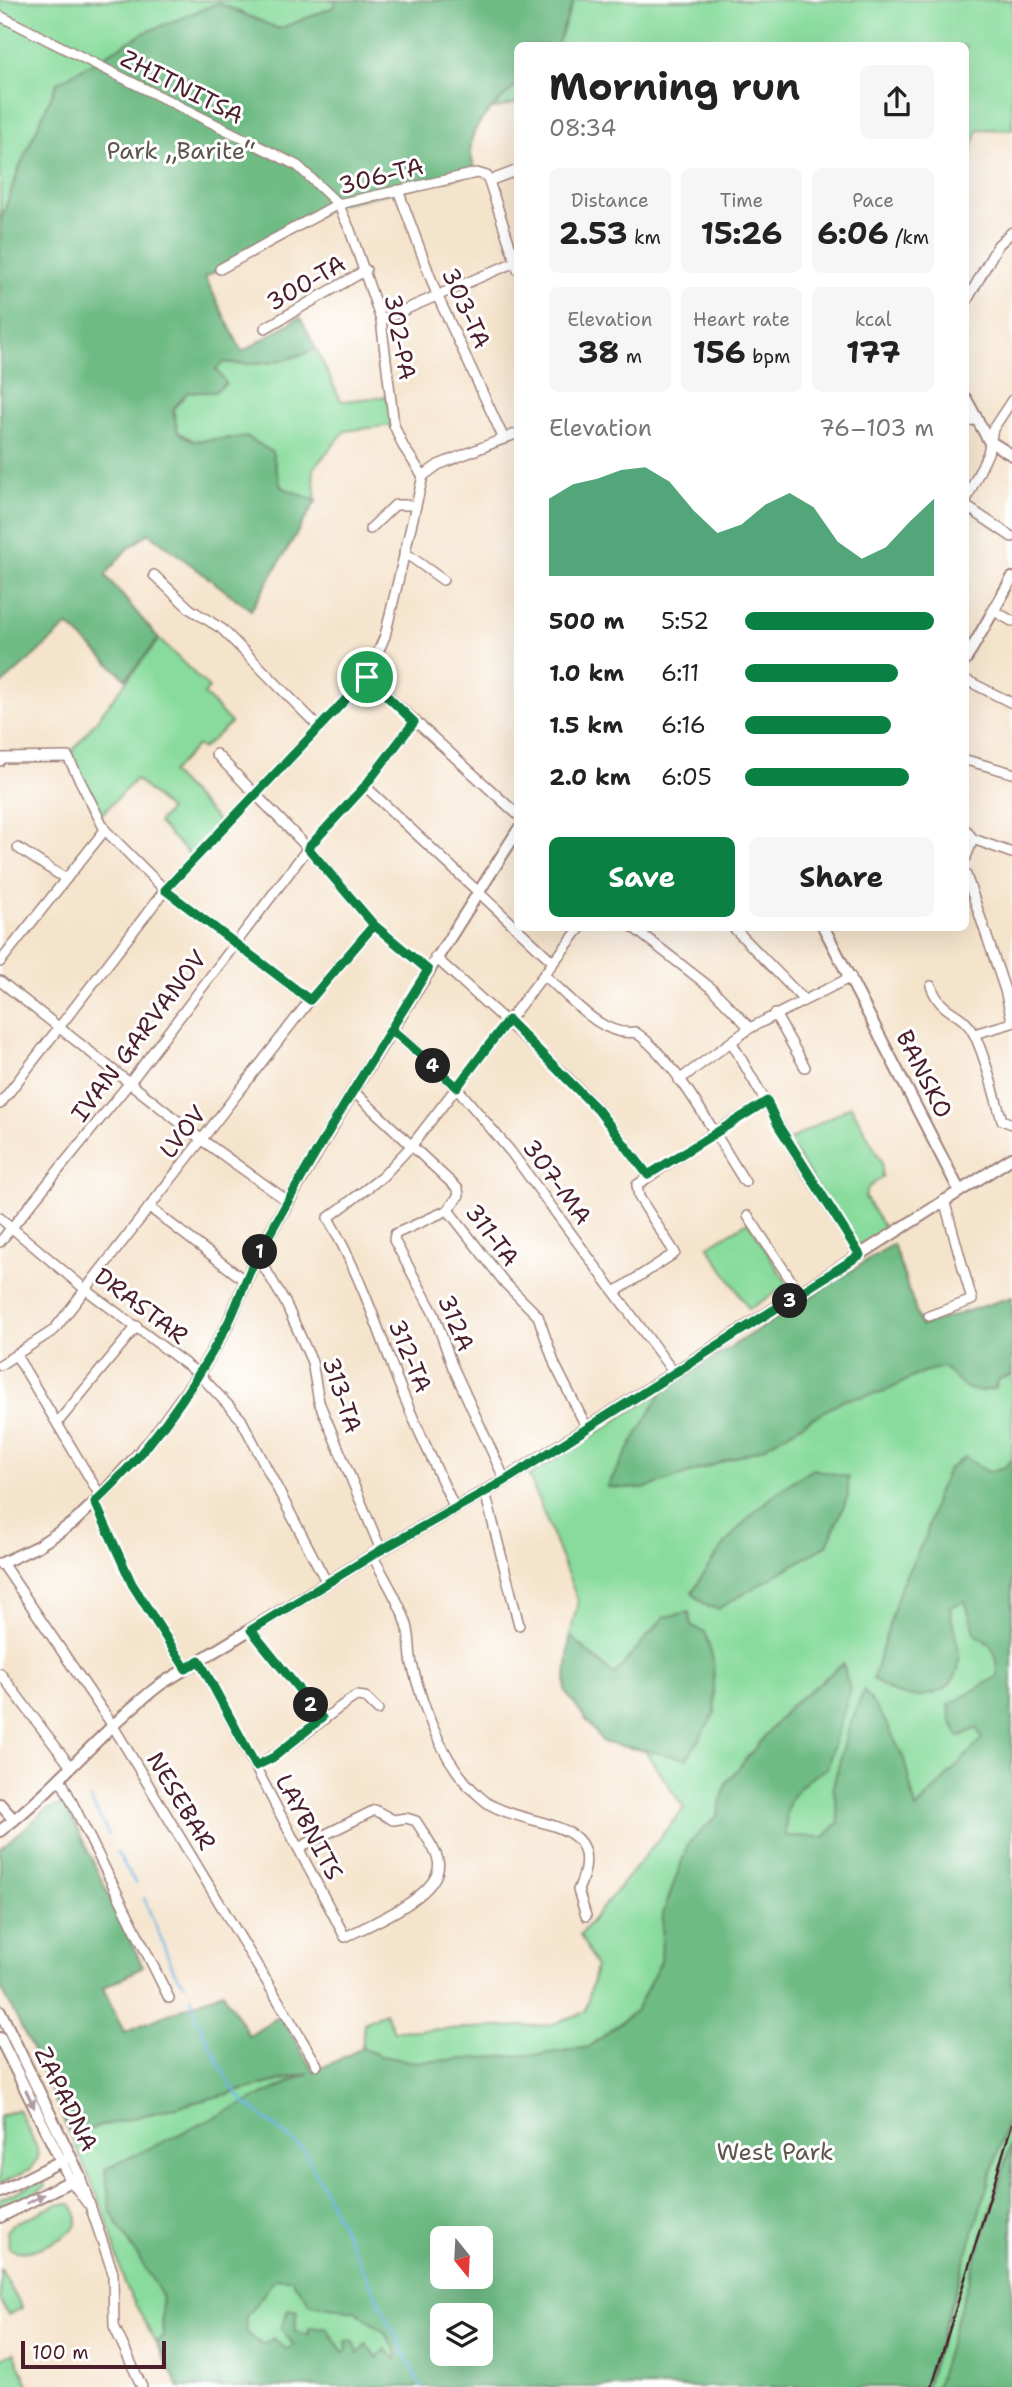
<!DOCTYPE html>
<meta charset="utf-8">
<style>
:root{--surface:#fff;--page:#f6f6f6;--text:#222;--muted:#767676;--accent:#0b8043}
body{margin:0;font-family:"Shantell Sans",sans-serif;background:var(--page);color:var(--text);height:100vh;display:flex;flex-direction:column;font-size:26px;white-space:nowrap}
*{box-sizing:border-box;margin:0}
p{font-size:23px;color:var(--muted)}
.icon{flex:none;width:38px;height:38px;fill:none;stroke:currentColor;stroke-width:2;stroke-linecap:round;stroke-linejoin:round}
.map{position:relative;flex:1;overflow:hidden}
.sheet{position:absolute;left:514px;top:42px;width:455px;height:889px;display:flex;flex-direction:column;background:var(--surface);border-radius:10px;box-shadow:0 7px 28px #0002}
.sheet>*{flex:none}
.needle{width:46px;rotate:162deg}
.tools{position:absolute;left:430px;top:2226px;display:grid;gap:14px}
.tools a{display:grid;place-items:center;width:63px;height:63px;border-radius:10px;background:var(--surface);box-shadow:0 7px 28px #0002;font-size:35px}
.scale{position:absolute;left:21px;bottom:18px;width:145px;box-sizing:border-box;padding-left:7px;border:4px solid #4a1f2b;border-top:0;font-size:19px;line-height:24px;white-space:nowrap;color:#4a1f2b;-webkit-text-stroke:5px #fff;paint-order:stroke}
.pin{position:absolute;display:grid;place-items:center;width:60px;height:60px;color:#fff;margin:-30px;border:4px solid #fff;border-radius:50%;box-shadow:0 2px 7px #0007}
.km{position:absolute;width:35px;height:35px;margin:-18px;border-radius:50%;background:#222;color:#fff;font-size:19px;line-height:35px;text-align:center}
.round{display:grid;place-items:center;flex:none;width:74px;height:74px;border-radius:10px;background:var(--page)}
.overview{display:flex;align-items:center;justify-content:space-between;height:119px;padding:0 35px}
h1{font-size:38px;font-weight:700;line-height:52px}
.metrics{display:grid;grid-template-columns:repeat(3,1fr);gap:10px;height:119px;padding:7px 35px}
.metrics div{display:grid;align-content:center;border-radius:10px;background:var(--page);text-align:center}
.metrics b{font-size:30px;font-weight:700}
.metrics small{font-size:19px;font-weight:400}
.metrics p{font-size:19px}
.chart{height:196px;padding:14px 35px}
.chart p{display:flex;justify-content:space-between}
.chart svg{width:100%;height:126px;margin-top:7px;fill:var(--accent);opacity:.7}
.button{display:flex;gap:14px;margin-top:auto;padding:14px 35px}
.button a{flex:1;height:80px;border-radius:10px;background:var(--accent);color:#fff;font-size:28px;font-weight:700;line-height:80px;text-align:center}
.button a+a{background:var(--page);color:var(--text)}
ul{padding:0 35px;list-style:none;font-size:23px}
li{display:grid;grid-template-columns:112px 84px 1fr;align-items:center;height:52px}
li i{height:18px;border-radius:9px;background:var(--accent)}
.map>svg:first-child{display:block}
</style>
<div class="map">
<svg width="1012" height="2387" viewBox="0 0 1012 2387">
<rect width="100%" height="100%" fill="#fff"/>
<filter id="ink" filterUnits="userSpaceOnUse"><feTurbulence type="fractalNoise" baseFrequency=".0143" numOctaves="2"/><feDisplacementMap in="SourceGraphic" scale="14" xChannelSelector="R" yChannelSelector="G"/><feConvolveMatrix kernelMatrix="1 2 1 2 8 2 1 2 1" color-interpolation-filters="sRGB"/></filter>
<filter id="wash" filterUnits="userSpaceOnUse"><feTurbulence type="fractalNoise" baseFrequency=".00686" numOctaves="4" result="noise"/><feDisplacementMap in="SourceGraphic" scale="28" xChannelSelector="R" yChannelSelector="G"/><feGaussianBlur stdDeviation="1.57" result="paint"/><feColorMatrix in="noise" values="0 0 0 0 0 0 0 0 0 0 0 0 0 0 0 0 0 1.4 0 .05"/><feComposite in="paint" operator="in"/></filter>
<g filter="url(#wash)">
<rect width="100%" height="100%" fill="#f5e4cc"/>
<g fill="#88db9c" stroke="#697d64" stroke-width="2" fill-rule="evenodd">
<polygon points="0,0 337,0 333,8 279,29 218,3 20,166 0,223"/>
<polygon points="574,0 1012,0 1012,130 978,129 966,169 966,46 557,46"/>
<polygon points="518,83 518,102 491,110"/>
<path d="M316,349L341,401L391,396L394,425L345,431L313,469L316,501L281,487L247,437L194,441L178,432L173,409L188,392H214L226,384L215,369L224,362C258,367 284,362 316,349Z"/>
<polygon points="159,639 209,688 204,694 231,723 202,749 197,745 171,773 225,828 195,860 158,823 169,810 136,779 98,818 68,757"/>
<polygon points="851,1106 882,1162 882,1177 868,1188 865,1197 889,1236 860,1255 788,1141"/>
<polygon points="748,1222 788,1285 749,1309 708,1246"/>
<path d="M893,1244L921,1326L1012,1297V2387H179L125,2285L105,2213L70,2134L314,2072L362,2049L364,2023L385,2012L394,2031L550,2025L585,2012L596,1967L580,1935L684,1808L645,1751L603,1742L565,1691L570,1636L578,1601L529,1476ZM443,2238H481V2277H443ZM443,2315H481V2354H443Z"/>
<polygon points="18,2109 37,2148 38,2158 30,2169 0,2184 0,2117"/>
<polygon points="43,2180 45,2186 42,2189 0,2211 0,2199"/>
<path d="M58,2204H71C78,2213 79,2220 73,2230C58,2241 27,2259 9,2248L7,2232L11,2225Z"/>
<polygon points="0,2268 22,2308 8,2315 0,2299"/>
<polygon points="14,2352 29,2387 0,2387 0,2358"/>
</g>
<g fill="#6ebb84" stroke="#5c6d58" stroke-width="2" fill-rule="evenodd">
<path d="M337,0H574L557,45L518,46V83C491,111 456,131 477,173L338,204L205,277L242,352L300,317L316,349C284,362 258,367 224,362L216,369L226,383L214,392H188L173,409L178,432L193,441L247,437L272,452L281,487L316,501L251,610L149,533L125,551L105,575L159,639L126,679L68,625L0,686V223L20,166L57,83L144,33L218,3L279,29L332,8Z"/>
<path d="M893,1244L921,1326L1012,1297V1375L999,1379L995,1388C966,1397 962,1383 943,1367L923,1372L882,1393L843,1400L763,1448L643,1489L607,1487L663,1390Z"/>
<path d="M965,1457L988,1472L1005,1467L1012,1458V2105L926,2387H179L156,2342L163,2338L161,2294L111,2213L105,2169L309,2073L70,2134L37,2059L0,1985V1849L46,1810L65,1803L143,1967L103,1988L124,2032L223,1992L249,2036L280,2016L314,2072L362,2048L381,2056L416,2062L543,2054L589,2047L636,2010L661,1961L663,1914L688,1844L717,1816L726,1783L789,1707L843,1664L850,1690L827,1768C794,1788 784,1796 786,1836L824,1837L839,1822L833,1786L848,1730L864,1690L887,1724L904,1759L916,1809L982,1739L977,1728L959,1737L951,1721L949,1705L998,1676C998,1655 994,1644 976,1635L965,1601L950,1607C951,1627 964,1652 957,1672C949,1695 918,1701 896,1693C888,1691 880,1684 873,1679L901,1585L926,1536L936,1496L948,1470ZM443,2238H481V2277H443ZM275,2279H291L311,2304L355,2311L384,2332L397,2353L396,2359L385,2349L377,2358L366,2344L358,2354L353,2340L346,2341L347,2350L343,2352L326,2327L309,2328L308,2335L295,2331L298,2311L288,2309L281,2328L294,2346L287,2350L273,2338L262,2345L247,2333L246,2317ZM443,2315H481V2354H443Z"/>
<path d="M813,1469L848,1477V1496L827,1545L718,1609L707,1606L692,1593C720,1543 763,1496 813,1469Z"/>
<polygon points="689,1612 692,1626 705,1632 713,1660 715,1713 687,1759 603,1742 565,1691 570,1636 614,1675 664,1617"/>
<polygon points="1012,2140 1012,2387 936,2387"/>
</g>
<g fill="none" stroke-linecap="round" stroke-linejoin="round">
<g stroke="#6ab4e2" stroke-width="2.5">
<polyline points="90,1799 109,1835"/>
<polyline points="117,1853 136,1884"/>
<polyline points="144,1898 175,1973 185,1984"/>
<polyline points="191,1997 196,2017 230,2085 244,2102 305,2151 421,2387"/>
</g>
</g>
</g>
<g filter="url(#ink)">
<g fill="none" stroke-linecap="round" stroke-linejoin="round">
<defs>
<g id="minor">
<polyline points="0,16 298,166 338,204 350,230 381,320 394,425 403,446 423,476"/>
<polyline points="489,181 518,170"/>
<polyline points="398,190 437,295 504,439"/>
<polyline points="220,269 338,204 477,173 487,176 489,181 518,270"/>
<polyline points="966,302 998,245 1012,232"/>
<polyline points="381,320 515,262"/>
<polyline points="265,328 366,270"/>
<polyline points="966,422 977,419"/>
<polyline points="423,476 438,465 518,433"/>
<polyline points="966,500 988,453 993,429 1012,400"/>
<polyline points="966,506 1012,537"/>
<polyline points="370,529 395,505 414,505"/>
<polyline points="404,552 443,580"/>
<polyline points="154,575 190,609 222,629 319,727"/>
<polyline points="994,611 1012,621"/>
<polyline points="367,677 518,815"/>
<polyline points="966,680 1012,703"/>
<polyline points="216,754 308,848 374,925 428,970"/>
<polyline points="966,760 1012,773"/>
<polyline points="0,761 2,758 68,757 105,830 165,890 310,1000"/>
<polyline points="365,786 552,961"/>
<polyline points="966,830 973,839 1012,853"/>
<polyline points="18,848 66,879"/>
<polyline points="966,857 973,839"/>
<polyline points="966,875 1005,990 1012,1020"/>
<polyline points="634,928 711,988 750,1028"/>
<polyline points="734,928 803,999"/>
<polyline points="435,957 565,1075 598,1109 648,1175"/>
<polyline points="0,962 105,830"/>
<path d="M544,975C568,995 602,1038 635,1032C677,1060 717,1139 745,1182"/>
<polyline points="0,981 202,1140 289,1202"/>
<path d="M931,986C942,1016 962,1010 974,1034C987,1060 993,1092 1002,1120L1012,1124"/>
<polyline points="775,1014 805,1067"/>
<polyline points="391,1029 456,1087 511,1152 674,1373"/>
<polyline points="974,1034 1012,1023"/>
<polyline points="732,1043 802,1165 860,1255"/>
<polyline points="679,1080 750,1028 851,977"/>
<polyline points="353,1091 458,1189 459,1195 448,1210"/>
<polyline points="0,1104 165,890 367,677 385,636 423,476"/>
<polyline points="149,1207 244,1280"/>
<polyline points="448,1210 395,1234 394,1240 434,1314 452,1365 505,1480"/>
<polyline points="448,1210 505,1283 538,1316 555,1365 587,1428"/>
<polyline points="748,1216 800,1294"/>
<polyline points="0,1218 85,1289 199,1374 241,1419 327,1583"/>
<polyline points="0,1242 131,1081 308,848 365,786 414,722"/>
<polyline points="257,1255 285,1302 312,1362 319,1402 381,1550"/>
<polyline points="615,1292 675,1253 639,1197 637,1185 713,1133 767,1101"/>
<polyline points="929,1316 972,1300 944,1200"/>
<polyline points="16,1355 101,1497"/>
<polyline points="0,1365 54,1330 310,1000 374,925"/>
<polyline points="58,1422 137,1326"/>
<polyline points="485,1492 519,1625"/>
<polyline points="95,1502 132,1584 186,1669"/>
<path d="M455,1509C435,1464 411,1418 394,1371C375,1319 356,1267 328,1218L382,1177L412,1145L580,928"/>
<path d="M372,1555C384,1577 398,1599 406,1622C411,1635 409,1650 412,1664C423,1707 438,1750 467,1784C474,1791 483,1801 491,1805C532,1829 611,1817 578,1890L586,1916"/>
<polyline points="2,1563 113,1726 317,2065"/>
<polyline points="251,1630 322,1718"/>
<path d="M199,1660L345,1937C369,1925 446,1894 438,1860C435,1847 423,1833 416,1821L406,1818L393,1820L375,1810L298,1848"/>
<polyline points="0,1673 71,1767"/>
<path d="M255,1766C292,1748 322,1718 356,1696L365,1697L378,1710"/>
<polyline points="60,1778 169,1998"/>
<polyline points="80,2176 113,2273 114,2326 142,2387"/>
<polyline points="71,2181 87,2203"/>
</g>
<g id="tertiary">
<polyline points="966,399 989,441 1012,455"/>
<polyline points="966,659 1012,578"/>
<polyline points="824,928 959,1190"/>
<polyline points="0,1564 38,1546 73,1523 95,1502 152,1439 199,1374 227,1326 257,1255 353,1091 518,830"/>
<polyline points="0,1804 14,1820"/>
<path d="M0,1831C58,1787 103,1728 161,1684L381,1550L505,1480L1012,1158"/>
<polyline points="0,2011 80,2176 0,2217"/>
<polyline points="0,2038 71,2181"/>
<polyline points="0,2192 65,2159"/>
</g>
</defs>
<use href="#minor" stroke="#a0827c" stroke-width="12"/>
<use href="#tertiary" stroke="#a0827c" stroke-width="14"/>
<use href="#minor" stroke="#fff" stroke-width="9"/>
<use href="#tertiary" stroke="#fff" stroke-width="10"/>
<polyline stroke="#4a1f2b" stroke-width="2.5" points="932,2387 1012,2124"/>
</g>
<defs><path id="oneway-solid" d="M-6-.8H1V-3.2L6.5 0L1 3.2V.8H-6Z" transform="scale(1.75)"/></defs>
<g fill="#ae9aa0">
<use href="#oneway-solid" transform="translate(30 2099) rotate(64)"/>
<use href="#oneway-solid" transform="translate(35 2199) rotate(-28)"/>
</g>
</g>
<g fill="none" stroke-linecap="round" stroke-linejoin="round" filter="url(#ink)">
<defs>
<path id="route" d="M367,677L414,722L365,786L308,848L374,925L428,970C369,1064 310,1159 257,1257C244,1280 238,1306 225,1329C191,1392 146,1454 95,1502L132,1584L186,1669L199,1660L256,1766L274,1757L322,1718L251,1630L381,1550L506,1480L860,1255L778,1125L767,1101L648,1175L598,1110L508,1020L457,1087L391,1029L428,970L374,925L310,1000L165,890L367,677"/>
</defs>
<use href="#route" stroke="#fff" stroke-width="14"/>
<use href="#route" stroke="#0b8043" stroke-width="9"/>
</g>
<g text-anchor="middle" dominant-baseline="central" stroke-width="6" stroke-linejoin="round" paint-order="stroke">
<g font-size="24" fill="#4a1f2b" stroke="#fff">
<text transform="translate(182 87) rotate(27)">ZHITNITSA</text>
<text transform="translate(381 176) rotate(-14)">306-ТА</text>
<text transform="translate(306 283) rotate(-30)">300-ТА</text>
<text transform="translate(466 308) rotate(66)">303-ТА</text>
<text transform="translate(400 337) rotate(80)">302-РА</text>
<text transform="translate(139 1036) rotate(-53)">IVAN GARVANOV</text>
<text transform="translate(924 1074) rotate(63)">BANSKO</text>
<text transform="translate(183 1132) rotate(-52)">LVOV</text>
<text transform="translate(557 1182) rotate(54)">307-МА</text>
<text transform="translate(492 1235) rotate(53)">311-ТА</text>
<text transform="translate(141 1306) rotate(37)">DRASTAR</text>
<text transform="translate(456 1323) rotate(68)">312А</text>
<text transform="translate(410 1356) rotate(68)">312-ТА</text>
<text transform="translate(342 1395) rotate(72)">313-ТА</text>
<text transform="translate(181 1801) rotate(59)">NESEBAR</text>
<text transform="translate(309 1827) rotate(62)">LAYBNITS</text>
<text transform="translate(66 2099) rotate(64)">ZAPADNA</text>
</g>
<g font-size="24" fill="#5d574d" stroke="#fff">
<text x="181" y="151">Park „Barite“</text>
<text x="775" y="2152">West Park</text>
</g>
</g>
</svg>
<div class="tools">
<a><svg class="needle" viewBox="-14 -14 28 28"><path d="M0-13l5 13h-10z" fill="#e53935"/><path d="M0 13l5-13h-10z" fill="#767676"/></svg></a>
<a><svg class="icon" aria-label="layers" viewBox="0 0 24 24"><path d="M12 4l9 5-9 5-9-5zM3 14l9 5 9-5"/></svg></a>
</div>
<div class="scale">100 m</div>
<div class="pin" style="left:367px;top:677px;background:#1e9e55"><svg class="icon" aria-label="arrive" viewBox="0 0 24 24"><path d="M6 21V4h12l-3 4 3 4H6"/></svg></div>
<b class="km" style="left:260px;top:1252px">1</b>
<b class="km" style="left:311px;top:1705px">2</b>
<b class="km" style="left:790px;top:1301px">3</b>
<b class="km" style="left:433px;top:1066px">4</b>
<section class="sheet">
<div class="overview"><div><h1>Morning run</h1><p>08:34</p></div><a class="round"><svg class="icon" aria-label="share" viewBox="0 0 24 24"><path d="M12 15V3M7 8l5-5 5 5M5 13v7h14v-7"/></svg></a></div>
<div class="metrics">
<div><p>Distance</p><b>2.53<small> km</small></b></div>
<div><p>Time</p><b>15:26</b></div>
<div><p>Pace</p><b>6:06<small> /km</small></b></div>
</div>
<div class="metrics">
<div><p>Elevation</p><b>38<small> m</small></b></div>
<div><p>Heart rate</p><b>156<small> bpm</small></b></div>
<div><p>kcal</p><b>177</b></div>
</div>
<div class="chart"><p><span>Elevation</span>76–103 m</p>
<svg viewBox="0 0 160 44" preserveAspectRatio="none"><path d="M0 44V17L10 12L20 10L30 7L40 6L50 11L60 21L70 29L80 26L90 19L100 15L110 20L120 32L130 38L140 34L150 25L160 17V44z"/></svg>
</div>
<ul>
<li><b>500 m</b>5:52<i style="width:100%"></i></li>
<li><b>1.0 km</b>6:11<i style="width:81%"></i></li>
<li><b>1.5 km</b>6:16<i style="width:77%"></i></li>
<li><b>2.0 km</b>6:05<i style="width:87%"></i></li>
</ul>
<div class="button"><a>Save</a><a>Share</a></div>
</section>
</div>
